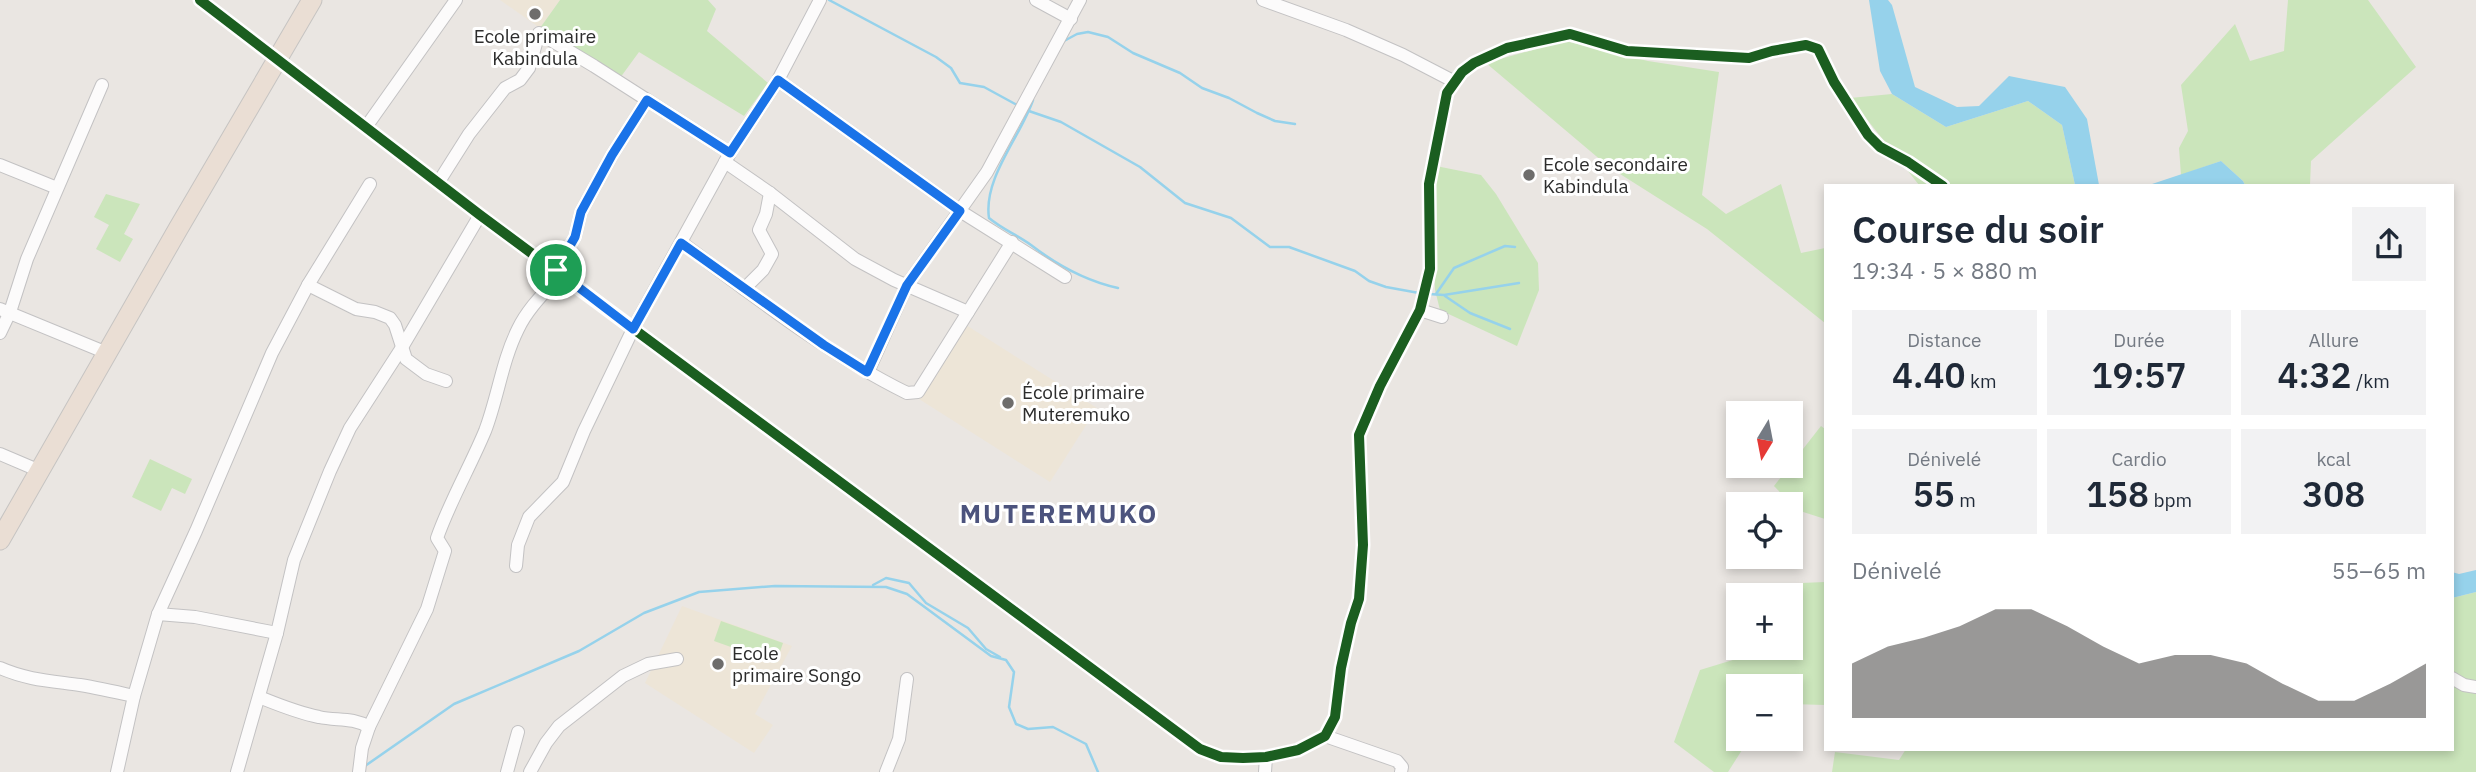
<!DOCTYPE html>
<html lang="fr">
<meta charset="utf-8">
<style>
:root{--surface:#fff;--page:#f2f2f3;--text:#1f2937;--muted:#747a83;--accent:#6e6d6c}
body{margin:0;font-family:"IBM Plex Sans",sans-serif;background:var(--page);color:var(--text);height:100vh;display:flex;flex-direction:column;font-size:26px;white-space:nowrap}
*{box-sizing:border-box;margin:0}
p{font-size:23px;color:var(--muted)}
.icon{flex:none;width:38px;height:38px;fill:none;stroke:currentColor;stroke-width:2;stroke-linecap:round;stroke-linejoin:round}
.map{position:relative;flex:1;overflow:hidden}
.details{position:absolute;left:1824px;top:184px;width:630px;height:567px;display:flex;flex-direction:column;background:var(--surface);border-radius:0px;box-shadow:0 4px 10px #0003}
.details>*{flex:none}
.needle{width:46px;rotate:190deg}
.fabs{position:absolute;left:1726px;top:401px;display:grid;gap:14px}
.fabs a{display:grid;place-items:center;width:77px;height:77px;border-radius:0px;background:var(--surface);box-shadow:0 4px 10px #0003;font-size:35px}
.pin{position:absolute;display:grid;place-items:center;width:60px;height:60px;color:#fff;margin:-30px;border:4px solid #fff;border-radius:50%;box-shadow:0 2px 7px #0007}
.round{display:grid;place-items:center;flex:none;width:74px;height:74px;border-radius:0px;background:var(--page)}
.headline{display:flex;align-items:center;justify-content:space-between;height:119px;padding:0 28px}
h1{font-size:38px;font-weight:600;line-height:52px}
.figures{display:grid;grid-template-columns:repeat(3,1fr);gap:10px;height:119px;padding:7px 28px}
.figures div{display:grid;align-content:center;border-radius:0px;background:var(--page);text-align:center}
.figures b{font-size:35px;font-weight:600}
.figures small{font-size:19px;font-weight:400}
.figures p{font-size:19px}
.chart{height:196px;padding:14px 28px}
.chart p{display:flex;justify-content:space-between}
.chart svg{width:100%;height:126px;margin-top:7px;fill:var(--accent);opacity:.7}
.map>svg:first-child{display:block}
</style>
<div class="map">
<svg width="2476" height="772" viewBox="0 0 2476 772">
<rect width="100%" height="100%" fill="#eae6e2"/>
<g fill="#ede5d7">
<polygon points="500,0 560,0 540,28"/>
<polygon points="966,325 1097,408 1050,482 919,399"/>
<polygon points="682,606 792,646 755,714 773,725 754,753 645,683"/>
</g>
<g fill="#cbe5bb">
<polygon points="560,0 708,0 716,9 707,31 768,83 744,116 639,52 620,78 540,28"/>
<polygon points="2288,0 2368,0 2416,67 2311,161 2310,185 2245,185 2243,181 2221,161 2181,175 2179,148 2188,131 2181,85 2235,24 2250,61 2284,51"/>
<polygon points="1565,41 1648,61 1719,72 1702,195 1726,214 1781,184 1801,253 1825,248 1825,323 1707,229 1609,167 1486,63"/>
<polygon points="1892,94 1946,127 2028,101 2062,125 2075,185 1919,185 1850,98"/>
<polygon points="1431,165 1481,175 1496,194 1538,263 1539,290 1517,346 1440,310 1435,290"/>
<polygon points="106,194 140,204 124,234 133,239 120,262 96,249 109,225 94,217"/>
<polygon points="1821,426 1825,429 1825,519 1797,510 1774,486"/>
<polygon points="150,459 192,479 185,494 172,488 161,511 132,497"/>
<polygon points="1825,582 1825,705 1790,704 1790,686 1738,686 1738,738 1749,739 1728,772 1714,772 1674,742 1700,670 1772,648 1790,648 1790,642 1794,641 1801,583"/>
<polygon points="2476,592 2476,772 1832,772 1835,752 1899,760 1906,749 2452,749 2452,598"/>
<polygon points="721,621 783,643 776,663 714,641"/>
</g>
<g fill="#96d2eb">
<polygon points="1869,0 1888,0 1892,5 1915,87 1957,107 1979,106 2009,76 2065,87 2087,119 2099,185 2075,185 2062,125 2028,101 1946,127 1892,94 1880,71"/>
<polygon points="2221,161 2243,181 2245,185 2149,185"/>
<polygon points="2476,570 2476,592 2452,598 2452,572 2459,574"/>
</g>
<g fill="none" stroke-linecap="round" stroke-linejoin="round">
<g stroke="#96d2eb" stroke-width="2.5">
<polyline points="829,0 936,57 951,68 960,83 984,87 1017,105"/>
<polyline points="1064,41 1077,34 1088,32 1108,37 1133,53 1180,73 1202,88 1229,98 1257,113 1275,121 1295,124"/>
<path d="M1033,100C1021,136 983,178 989,218C1002,229 1017,235 1031,245C1057,265 1086,281 1118,288"/>
<polyline points="1026,110 1061,122 1140,167 1185,203 1231,218 1270,247 1289,247 1355,271 1369,281 1386,287 1419,293"/>
<polyline points="1429,294 1444,295 1519,283"/>
<polyline points="1436,294 1454,268 1505,246 1515,247"/>
<polyline points="1445,296 1470,313 1510,329"/>
<polyline points="873,585 886,578 909,583 926,603 968,628 986,649 1000,657"/>
<polyline points="365,766 454,704 579,651 644,613 699,592 775,586 886,587 907,594 991,656 1006,660 1014,672 1009,707 1016,724 1028,729 1053,727 1086,744 1098,772"/>
</g>
<defs>
<g id="minor">
<polyline points="200,0 480,215 1200,749 1221,757 1243,758 1266,757 1298,750 1325,736 1335,717 1341,668 1351,623 1359,599 1363,545 1359,435 1380,386 1420,310 1430,269 1429,184 1447,93 1462,72 1474,63 1507,48 1570,34 1627,51 1749,58 1772,51 1806,45 1818,49 1834,82 1868,135 1880,147 1908,162 1943,186"/>
<polyline points="1036,0 1071,19"/>
<polyline points="1263,0 1346,30 1403,55 1455,82"/>
<polyline points="778,80 960,211 1065,277"/>
<polyline points="366,127 456,0"/>
<polyline points="725,162 770,193 855,259 894,280 968,312"/>
<polyline points="0,165 57,188"/>
<polyline points="438,183 469,134 505,88 520,80 529,68 539,33 594,66 730,153"/>
<path d="M682,243C754,296 826,353 907,393L918,392L1012,242"/>
<polyline points="556,270 575,237 581,212 612,155 647,100"/>
<polyline points="308,285 356,309 375,312 390,318 395,325 406,359 426,374 446,381"/>
<polyline points="744,289 763,270 772,254 759,230 766,214 770,193"/>
<polyline points="0,309 107,353"/>
<polyline points="1420,310 1442,317"/>
<polyline points="0,333 10,312 27,259 102,85"/>
<polyline points="868,372 907,285 987,172 1080,0"/>
<polyline points="0,454 40,471"/>
<polyline points="516,566 518,545 529,517 563,482 584,431 633,329 730,153 778,80 820,0"/>
<polyline points="158,614 195,617 277,633"/>
<path d="M0,668C27,680 52,681 80,685C98,688 116,692 134,696"/>
<polyline points="2452,678 2464,685 2476,687"/>
<path d="M259,697C279,705 298,713 319,717C337,721 352,717 369,727"/>
<polyline points="1325,736 1397,761 1402,767 1401,772"/>
<polyline points="117,772 134,696 158,614 196,531 272,353 308,285 370,184"/>
<polyline points="237,772 277,633 294,560 330,471 350,428 401,349 480,215"/>
<path d="M359,772L362,748L369,727L427,609L445,551L437,538C450,501 470,467 485,431C498,397 502,361 518,329C528,308 546,291 561,274"/>
<polyline points="507,772 518,732"/>
<polyline points="530,772 546,743 559,726 623,676 648,664 677,659"/>
<polyline points="886,772 899,739 907,679"/>
<polyline points="1265,772 1266,757"/>
</g>
<polyline id="highway" points="0,540 178,229 312,0"/>
</defs>
<use href="#minor" stroke="#c3c2c3" stroke-width="14"/>
<use href="#highway" stroke="#c6c4c2" stroke-width="21"/>
<use href="#minor" stroke="#fcfbfb" stroke-width="12"/>
<use href="#highway" stroke="#eaded4" stroke-width="19"/>
<defs>
<polyline id="cycleway" points="200,0 480,215 1200,749 1221,757 1243,758 1266,757 1298,750 1325,736 1335,717 1341,668 1351,623 1359,599 1363,545 1359,435 1380,386 1420,310 1430,269 1429,184 1447,93 1462,72 1474,63 1507,48 1570,34 1627,51 1749,58 1772,51 1806,45 1818,49 1834,82 1868,135 1880,147 1908,162 1943,186"/>
</defs>
<use href="#cycleway" stroke="#fff" stroke-width="15"/>
<use href="#cycleway" stroke="#1b5e20" stroke-width="10"/>
</g>
<g fill="none" stroke-linecap="round" stroke-linejoin="round">
<defs>
<polygon id="route" points="778,80 960,211 907,285 867,372 824,345 681,243 633,329 556,270 575,237 581,212 612,155 647,100 730,153"/>
</defs>
<use href="#route" stroke="#fff" stroke-width="14"/>
<use href="#route" stroke="#1a73e8" stroke-width="9"/>
</g>
<g fill="#6e6d6c" stroke="#fff" stroke-width="2.5">
<circle cx="535" cy="14" r="7"/>
<circle cx="1529" cy="175" r="7"/>
<circle cx="1008" cy="403" r="7"/>
<circle cx="718" cy="664" r="7"/>
</g>
<g text-anchor="middle" dominant-baseline="central" stroke-width="6" stroke-linejoin="round" paint-order="stroke">
<g font-size="19" fill="#2c2c2c" stroke="#fff" text-anchor="start">
<text x="535" y="36" text-anchor="middle">Ecole primaire<tspan x="535" dy="22">Kabindula</tspan></text>
<text x="1543" y="164">Ecole secondaire<tspan x="1543" dy="22">Kabindula</tspan></text>
<text x="1022" y="392">École primaire<tspan x="1022" dy="22">Muteremuko</tspan></text>
<text x="732" y="653">Ecole<tspan x="732" dy="22">primaire Songo</tspan></text>
</g>
<g font-size="26" font-weight="bold" letter-spacing="2" fill="#4c537d" stroke="#fff">
<text x="1059" y="513">MUTEREMUKO</text>
</g>
</g>
</svg>
<div class="fabs">
<a><svg class="needle" viewBox="-14 -14 28 28"><path d="M0-13l5 13h-10z" fill="#e53935"/><path d="M0 13l5-13h-10z" fill="#747a83"/></svg></a>
<a><svg class="icon" aria-label="locate" viewBox="0 0 24 24"><circle cx="12" cy="12" r="6"/><path d="M12 2v4M12 18v4M2 12h4M18 12h4"/></svg></a>
<a>+</a>
<a>−</a>
</div>
<div class="pin" style="left:556px;top:270px;background:#1e9e55"><svg class="icon" aria-label="arrive" viewBox="0 0 24 24"><path d="M6 21V4h12l-3 4 3 4H6"/></svg></div>
<section class="details">
<div class="headline"><div><h1>Course du soir</h1><p>19:34 · 5 × 880 m</p></div><a class="round"><svg class="icon" aria-label="share" viewBox="0 0 24 24"><path d="M12 15V3M7 8l5-5 5 5M5 13v7h14v-7"/></svg></a></div>
<div class="figures">
<div><p>Distance</p><b>4.40<small> km</small></b></div>
<div><p>Durée</p><b>19:57</b></div>
<div><p>Allure</p><b>4:32<small> /km</small></b></div>
</div>
<div class="figures">
<div><p>Dénivelé</p><b>55<small> m</small></b></div>
<div><p>Cardio</p><b>158<small> bpm</small></b></div>
<div><p>kcal</p><b>308</b></div>
</div>
<div class="chart"><p><span>Dénivelé</span>55–65 m</p>
<svg viewBox="0 0 160 44" preserveAspectRatio="none"><path d="M0 44V25L10 19L20 16L30 12L40 6L50 6L60 12L70 19L80 25L90 22L100 22L110 25L120 32L130 38L140 38L150 32L160 25V44z"/></svg>
</div>
</section>
</div>
